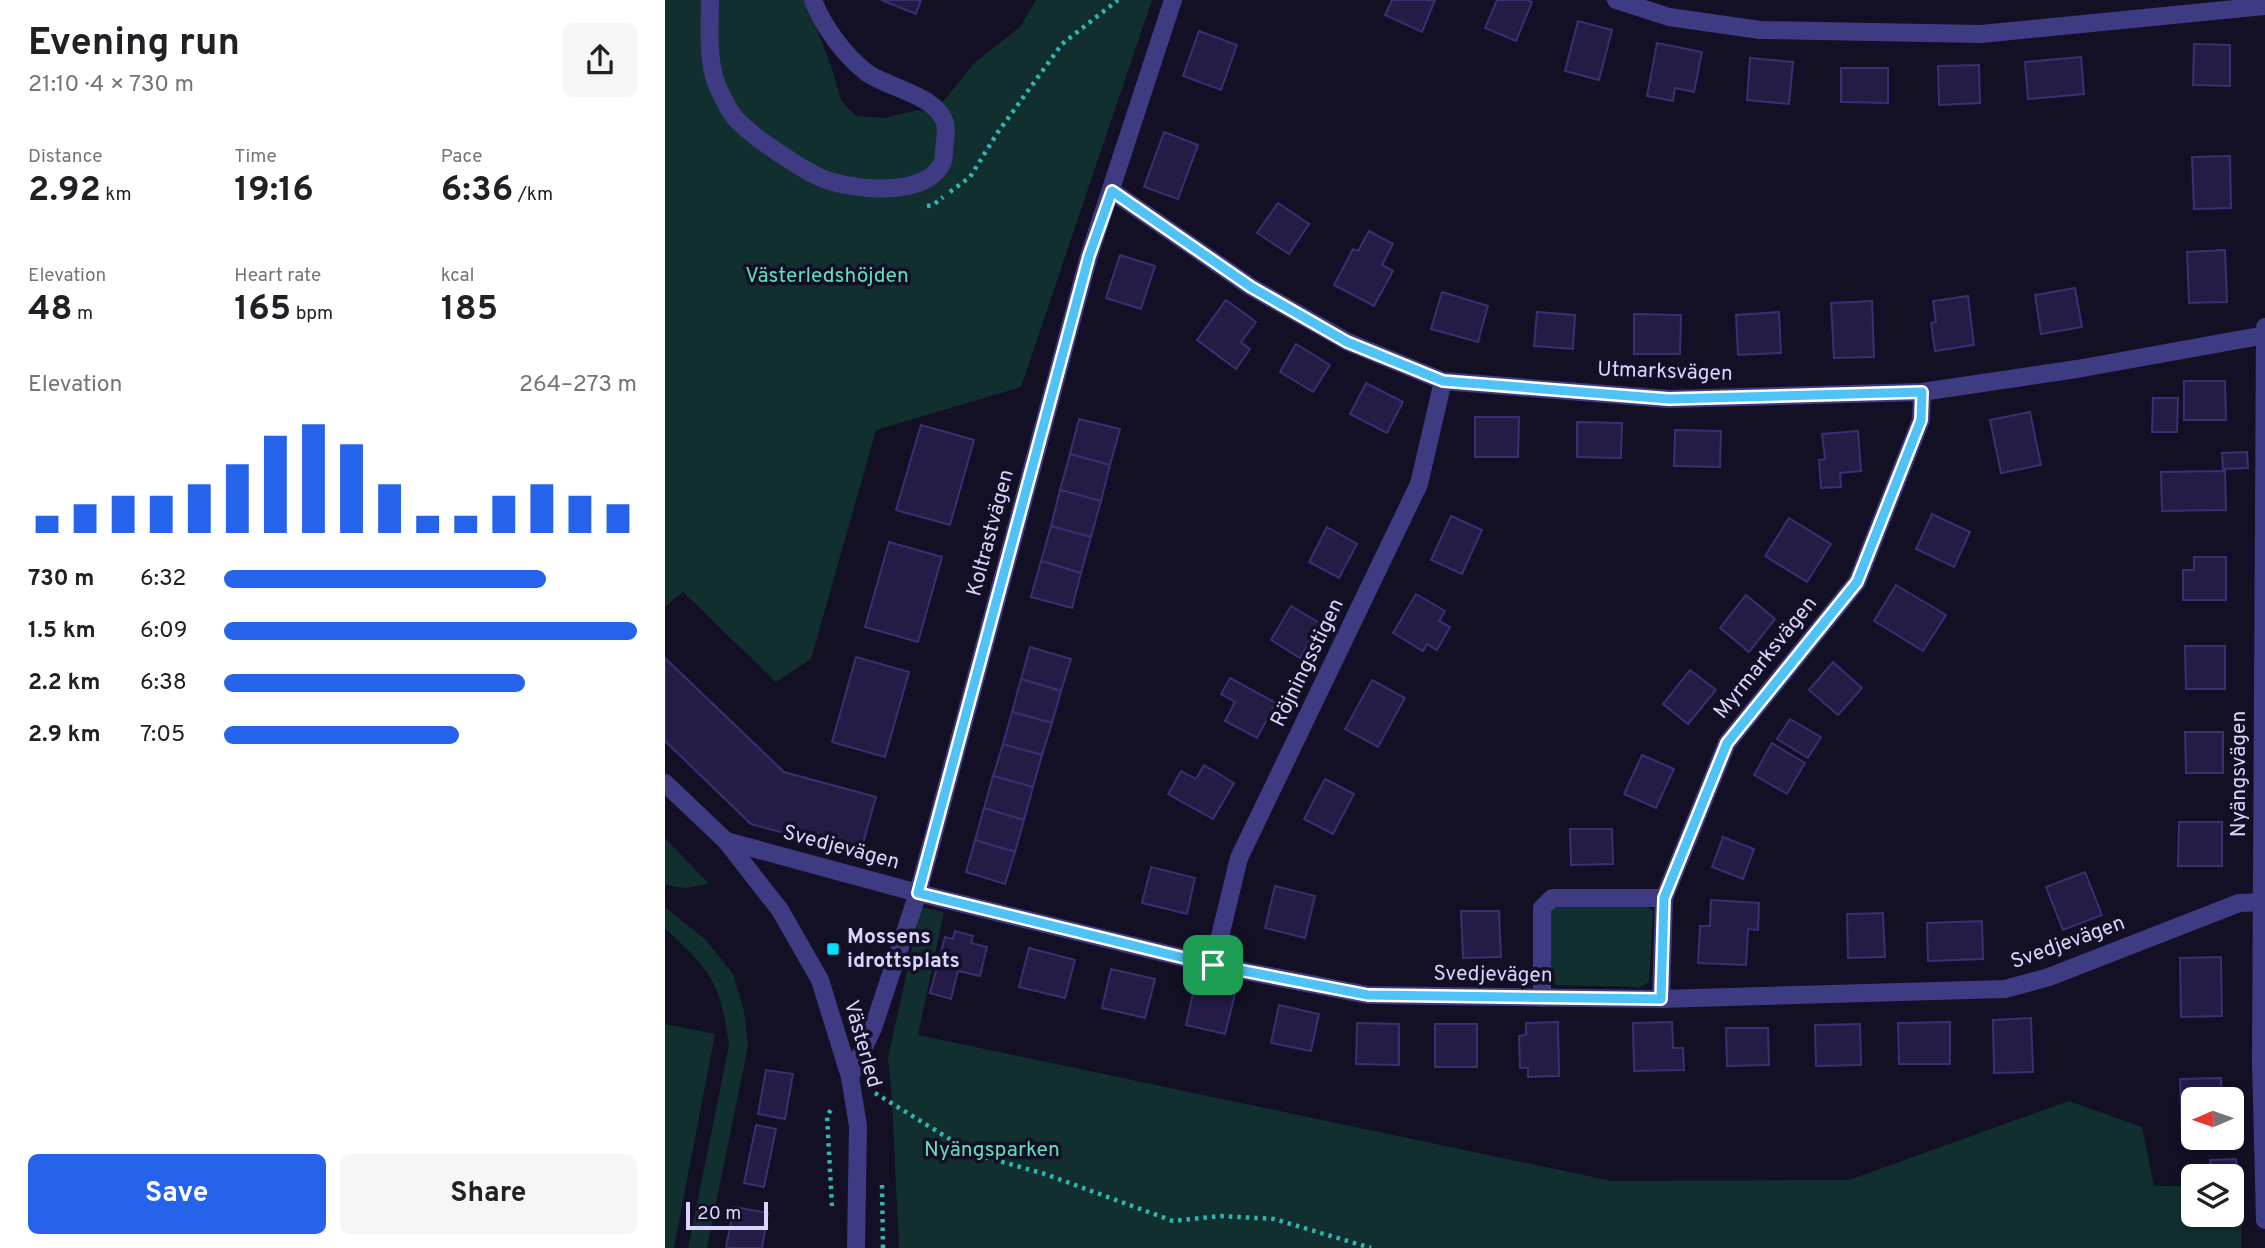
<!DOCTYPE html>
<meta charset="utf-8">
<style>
:root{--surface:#fff;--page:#f6f6f6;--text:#202124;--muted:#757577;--accent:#2563eb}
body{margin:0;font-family:Overpass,sans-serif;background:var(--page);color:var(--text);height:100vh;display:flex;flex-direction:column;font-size:26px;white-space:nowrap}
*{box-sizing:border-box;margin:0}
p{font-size:23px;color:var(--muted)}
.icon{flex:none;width:38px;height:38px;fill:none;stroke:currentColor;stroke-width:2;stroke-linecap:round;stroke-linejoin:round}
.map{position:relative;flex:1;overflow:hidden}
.sheet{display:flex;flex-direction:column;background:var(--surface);width:665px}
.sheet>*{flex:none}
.needle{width:46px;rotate:268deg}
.buttons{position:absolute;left:1516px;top:1087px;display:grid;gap:14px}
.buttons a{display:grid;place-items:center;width:63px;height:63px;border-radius:10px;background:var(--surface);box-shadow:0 4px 10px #0003;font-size:35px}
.scale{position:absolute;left:21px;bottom:18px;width:82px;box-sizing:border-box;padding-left:7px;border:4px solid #dad4fe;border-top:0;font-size:19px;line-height:24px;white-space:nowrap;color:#dad4fe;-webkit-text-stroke:5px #130f25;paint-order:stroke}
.pin{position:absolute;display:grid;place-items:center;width:60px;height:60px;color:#fff;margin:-30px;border-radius:14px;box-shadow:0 4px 10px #0006}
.round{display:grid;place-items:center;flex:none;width:74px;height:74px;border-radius:10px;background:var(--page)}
.overview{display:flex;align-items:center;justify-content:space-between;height:119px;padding:0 28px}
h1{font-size:38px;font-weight:700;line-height:52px}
.metrics{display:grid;grid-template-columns:repeat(3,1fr);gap:10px;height:119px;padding:7px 28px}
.metrics div{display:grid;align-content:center}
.metrics b{font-size:35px;font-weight:700}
.metrics small{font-size:19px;font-weight:400}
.metrics p{font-size:19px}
.chart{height:196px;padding:14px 28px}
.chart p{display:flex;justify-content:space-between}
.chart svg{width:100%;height:126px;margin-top:7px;stroke:var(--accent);stroke-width:6}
.cta{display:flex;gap:14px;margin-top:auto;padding:14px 28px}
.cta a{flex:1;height:80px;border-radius:10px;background:var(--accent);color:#fff;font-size:28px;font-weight:700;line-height:80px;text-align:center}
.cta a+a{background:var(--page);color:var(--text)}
ul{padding:0 28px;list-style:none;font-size:23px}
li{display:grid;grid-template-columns:112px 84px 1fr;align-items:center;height:52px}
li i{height:18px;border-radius:9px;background:var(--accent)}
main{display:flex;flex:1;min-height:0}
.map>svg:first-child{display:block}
</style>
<main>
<section class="sheet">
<div class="overview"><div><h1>Evening run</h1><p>21:10 · 4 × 730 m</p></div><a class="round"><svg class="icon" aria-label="share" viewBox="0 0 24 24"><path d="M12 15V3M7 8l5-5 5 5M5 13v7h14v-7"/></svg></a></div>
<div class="metrics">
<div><p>Distance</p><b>2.92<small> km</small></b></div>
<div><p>Time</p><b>19:16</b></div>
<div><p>Pace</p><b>6:36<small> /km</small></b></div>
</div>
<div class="metrics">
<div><p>Elevation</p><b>48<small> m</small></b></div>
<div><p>Heart rate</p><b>165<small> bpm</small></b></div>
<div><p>kcal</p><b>185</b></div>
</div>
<div class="chart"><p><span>Elevation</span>264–273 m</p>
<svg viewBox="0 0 160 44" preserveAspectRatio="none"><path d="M5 44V38M15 44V34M25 44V31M35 44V31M45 44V27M55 44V20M65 44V10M75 44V6M85 44V13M95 44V27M105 44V38M115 44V38M125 44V31M135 44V27M145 44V31M155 44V34"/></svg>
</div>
<ul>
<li><b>730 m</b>6:32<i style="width:78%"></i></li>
<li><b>1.5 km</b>6:09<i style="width:100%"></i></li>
<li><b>2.2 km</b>6:38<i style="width:73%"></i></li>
<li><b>2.9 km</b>7:05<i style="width:57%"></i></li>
</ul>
<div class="cta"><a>Save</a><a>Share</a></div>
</section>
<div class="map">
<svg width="1600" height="1248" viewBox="0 0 1600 1248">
<rect width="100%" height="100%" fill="#130f25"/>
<g fill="#122f2f">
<polygon points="0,0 141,0 167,69 176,100 191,116 219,118 252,110 269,113 309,63 355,27 371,0 487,0 356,387 211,430 146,659 111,682 18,592 0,607"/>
<polygon points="0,838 44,884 21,888 0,885"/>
<polygon points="891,906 981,906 988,911 984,982 976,987 890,985 884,977 885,913"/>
<path d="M0,907L41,940L68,974L79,1011L83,1046L42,1248H23L64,1045C56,984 46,969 0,929Z"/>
<polygon points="256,907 279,912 253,1035 947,1181 1184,1180 1404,1101 1477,1127 1489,1186 1528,1186 1528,1214 1566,1214 1566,1185 1577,1185 1576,1248 234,1248 227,1101 223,1058"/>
<polygon points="0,1024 50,1034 9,1248 0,1248"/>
</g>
<g fill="#251c46" stroke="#3d2e71" stroke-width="2">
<polygon points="216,0 256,0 251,14"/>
<polygon points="727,0 770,0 757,32 720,15"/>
<polygon points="832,0 862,0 867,2 851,41 820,28"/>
<polygon points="913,21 947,30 934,80 900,71"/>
<polygon points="534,31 572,45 556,90 518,76"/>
<polygon points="992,43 1037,52 1029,92 1010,88 1008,101 982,96"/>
<polygon points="1529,44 1565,45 1565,86 1528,85"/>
<polygon points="1416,57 1419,94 1363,99 1360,62"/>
<polygon points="1085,58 1128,62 1124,104 1082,100"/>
<polygon points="1314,65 1315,103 1274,105 1273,66"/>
<polygon points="1176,68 1223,68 1223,103 1176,102"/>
<polygon points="499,132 533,145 513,199 479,187"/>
<polygon points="1565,156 1566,208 1529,209 1527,157"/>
<polygon points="613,203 644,224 624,254 592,233"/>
<polygon points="704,231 728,244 717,265 728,271 709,306 669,285 688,249 693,251"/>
<polygon points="1560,250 1562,302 1524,303 1522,252"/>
<polygon points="455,255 490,266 476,309 441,298"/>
<polygon points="1410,288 1417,327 1376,334 1370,295"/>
<polygon points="777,292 823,306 813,342 766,329"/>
<polygon points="1303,296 1309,345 1270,351 1266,323 1271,322 1268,301"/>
<polygon points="561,300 591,322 576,342 585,349 571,369 532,340"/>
<polygon points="1207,301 1209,357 1169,358 1166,303"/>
<polygon points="872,312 910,315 908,349 869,346"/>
<polygon points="1114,312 1116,353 1073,355 1071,315"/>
<polygon points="969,314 1016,315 1015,354 969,354"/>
<polygon points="631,344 665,365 648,392 615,372"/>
<polygon points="1519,381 1560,381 1561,420 1519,420"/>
<polygon points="701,383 738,402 722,433 685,414"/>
<polygon points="1488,398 1513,398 1512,432 1487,432"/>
<polygon points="1365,412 1376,465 1336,473 1325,420"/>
<polygon points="810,417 854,417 853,457 810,457"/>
<polygon points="414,419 455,429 445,465 405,454"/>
<polygon points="912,422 957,423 956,458 912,457"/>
<polygon points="256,425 309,440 285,525 231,510"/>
<polygon points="1010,430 1056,431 1055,467 1009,466"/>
<polygon points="1193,431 1196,471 1175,473 1176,487 1156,488 1154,460 1160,459 1157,434"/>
<polygon points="1582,452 1583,468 1558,469 1557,453"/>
<polygon points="405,454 445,465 436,501 395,490"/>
<polygon points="1560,471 1561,510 1497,511 1496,472"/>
<polygon points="395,490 436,501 426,537 386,526"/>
<polygon points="1267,514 1305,532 1289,567 1251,549"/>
<polygon points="786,516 817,530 797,574 766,560"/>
<polygon points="1124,518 1166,544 1142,582 1100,556"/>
<polygon points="386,526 426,537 416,573 376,561"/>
<polygon points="662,527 692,544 674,578 644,562"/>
<polygon points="224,542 277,557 253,642 200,627"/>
<polygon points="1529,557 1561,557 1561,600 1518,600 1518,570 1529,570"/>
<polygon points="376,561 416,573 407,608 366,597"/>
<polygon points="1231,585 1281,615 1258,651 1209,621"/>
<polygon points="751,594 780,611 774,621 785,627 772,650 762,644 758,651 728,633"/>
<polygon points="1081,595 1110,619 1084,652 1055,628"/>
<polygon points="626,606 655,623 635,658 606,640"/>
<polygon points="1520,646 1560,646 1560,689 1521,689"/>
<polygon points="365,647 406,659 396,691 356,679"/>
<polygon points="191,657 244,672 220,757 167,742"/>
<polygon points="0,658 119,772 211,797 195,854 86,824 0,741"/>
<polygon points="1168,662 1197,688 1173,715 1144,690"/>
<polygon points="1025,670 1051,690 1023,724 998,704"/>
<polygon points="565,678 611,703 592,738 560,721 570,702 556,694"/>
<polygon points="356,679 396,691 387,723 347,712"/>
<polygon points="707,680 740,698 713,747 680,729"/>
<polygon points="347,712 387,723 377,755 338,744"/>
<polygon points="1125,719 1156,737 1143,758 1112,739"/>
<polygon points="1520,732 1558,732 1558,773 1521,773"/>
<polygon points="1107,743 1140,763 1122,794 1089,775"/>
<polygon points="338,744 377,755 368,787 328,776"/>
<polygon points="977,755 1009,769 991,808 959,794"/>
<polygon points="539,765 569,783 548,819 503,794 516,771 531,779"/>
<polygon points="328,776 368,787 359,820 319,808"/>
<polygon points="660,779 689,794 668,834 639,819"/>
<polygon points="319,808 359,820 350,852 310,840"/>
<polygon points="1514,822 1557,822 1557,866 1513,866"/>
<polygon points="905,829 947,829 948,864 906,865"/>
<polygon points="1058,837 1089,849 1078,879 1047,867"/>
<polygon points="310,840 350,852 340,884 301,872"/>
<polygon points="486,867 530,878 522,914 477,903"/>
<polygon points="1420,872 1437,915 1398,930 1381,887"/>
<polygon points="610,886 650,896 640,938 600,928"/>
<polygon points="1046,900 1094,903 1093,930 1083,929 1081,965 1033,963 1035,926 1045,926"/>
<polygon points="796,911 834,911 836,957 798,958"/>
<polygon points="1218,913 1220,957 1183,958 1182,914"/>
<polygon points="1317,921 1318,959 1263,961 1262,923"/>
<polygon points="290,931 308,936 306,943 322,947 315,976 293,971 286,999 265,993 280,937 288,939"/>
<polygon points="364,948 410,960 400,998 354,987"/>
<polygon points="1556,957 1557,1016 1516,1017 1515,958"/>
<polygon points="446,969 490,979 480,1018 437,1008"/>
<polygon points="530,984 570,994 560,1034 521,1025"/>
<polygon points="614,1005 654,1014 646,1051 606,1043"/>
<polygon points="1366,1018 1368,1072 1329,1073 1328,1020"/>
<polygon points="893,1022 894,1076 863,1077 863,1068 855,1068 854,1036 861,1035 861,1023"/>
<polygon points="1007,1022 1008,1048 1018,1048 1019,1070 969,1071 968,1023"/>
<polygon points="1285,1022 1285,1064 1234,1064 1233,1023"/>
<polygon points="692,1023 734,1024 734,1065 691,1064"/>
<rect x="770" y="1024" width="42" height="43"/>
<polygon points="1195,1024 1196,1065 1151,1066 1150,1025"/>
<polygon points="1061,1028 1103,1028 1104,1065 1062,1066"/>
<polygon points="101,1070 128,1074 120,1119 93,1114"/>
<polygon points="1556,1078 1557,1099 1528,1099 1528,1109 1516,1109 1515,1079"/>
<polygon points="1516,1109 1528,1109 1528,1138 1558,1138 1517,1139"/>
<polygon points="91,1125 111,1129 99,1187 79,1183"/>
<polygon points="1571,1159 1572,1174 1546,1175 1545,1160"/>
<polygon points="69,1207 103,1213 97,1248 61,1248"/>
</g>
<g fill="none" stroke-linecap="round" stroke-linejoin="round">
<g stroke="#31b5b0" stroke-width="4.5" stroke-dasharray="3.5 5" stroke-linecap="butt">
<polyline points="285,192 305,177 333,132 397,44 453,0"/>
<polyline points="262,206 268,205 278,197"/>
<polyline points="210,1093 309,1154 380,1174 508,1221 556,1216 609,1219 706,1248"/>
<polyline points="217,1185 218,1248"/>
<polyline points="167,1206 162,1116 167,1108"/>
</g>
<g stroke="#3f3b83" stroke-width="18">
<path d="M45,0C45,31 41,66 56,94C61,103 66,115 73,121C88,137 132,166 152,176C180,190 258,199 276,165C279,161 279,154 279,150C280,141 282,131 280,123C272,95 222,88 201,72C179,55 158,26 148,0"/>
<polyline points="951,0 1004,17 1095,30 1316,34 1600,6"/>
<polyline points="447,191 586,287 683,342 778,381 1004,399 1257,392 1412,369 1600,335"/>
<polyline points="1600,327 1596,1060 1600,1220"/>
<polyline points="0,783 61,841 115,910 155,980 185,1077 193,1126 191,1248"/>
<polyline points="61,841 253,893 548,965 703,995 996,999 1340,989 1384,977 1574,903 1600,902"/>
<polyline points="548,965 574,858 754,484 778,381"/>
<polyline points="877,998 877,908 887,898 999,898"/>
<polyline points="996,999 999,898 1062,743 1192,582 1256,420 1257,392"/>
<polyline points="185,1077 208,1028 253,893 424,256 508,0"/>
</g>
</g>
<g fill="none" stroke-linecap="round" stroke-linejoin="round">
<defs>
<polygon id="route" points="447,191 586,287 682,342 778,381 1004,399 1257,392 1256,420 1192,582 1062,743 999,898 996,999 703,995 548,965 253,893 424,256"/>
</defs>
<use href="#route" stroke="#fff" stroke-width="14"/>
<use href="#route" stroke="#4fc3f7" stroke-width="9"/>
</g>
<rect fill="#05ddfa" stroke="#130f25" stroke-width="2.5" x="161" y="942" width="14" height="14" rx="3.5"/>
<g text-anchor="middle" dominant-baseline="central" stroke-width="7" stroke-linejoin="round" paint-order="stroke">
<g font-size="21" fill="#61dec1" stroke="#130f25">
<text x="162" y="276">Västerledshöjden</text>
<text x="327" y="1150">Nyängsparken</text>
</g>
<g font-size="21" fill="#dad4fe" stroke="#130f25">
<text transform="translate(1000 372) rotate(2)">Utmarksvägen</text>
<text transform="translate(326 533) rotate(-75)">Koltrastvägen</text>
<text transform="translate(1101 658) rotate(-51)">Myrmarksvägen</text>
<text transform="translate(643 663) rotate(-64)">Röjningsstigen</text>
<text transform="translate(1574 774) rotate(-90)">Nyängsvägen</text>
<text transform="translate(176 848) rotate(15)">Svedjevägen</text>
<text transform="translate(1403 943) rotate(-20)">Svedjevägen</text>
<text transform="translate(828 975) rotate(1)">Svedjevägen</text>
<text transform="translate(197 1044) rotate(74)">Västerled</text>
</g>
<g font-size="21" font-weight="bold" fill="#dad4fe" stroke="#130f25" text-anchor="start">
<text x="182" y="937">Mossens<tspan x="182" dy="24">idrottsplats</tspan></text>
</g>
</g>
</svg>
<div class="buttons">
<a><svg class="needle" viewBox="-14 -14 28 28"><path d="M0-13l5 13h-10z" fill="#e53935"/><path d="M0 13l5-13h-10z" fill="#757577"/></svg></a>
<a><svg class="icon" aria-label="layers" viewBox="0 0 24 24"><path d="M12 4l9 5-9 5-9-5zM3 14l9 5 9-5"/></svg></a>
</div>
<div class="scale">20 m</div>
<div class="pin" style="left:548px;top:965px;background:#1e9e55"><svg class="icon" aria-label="arrive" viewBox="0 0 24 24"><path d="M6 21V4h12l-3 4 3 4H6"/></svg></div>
</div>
</main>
